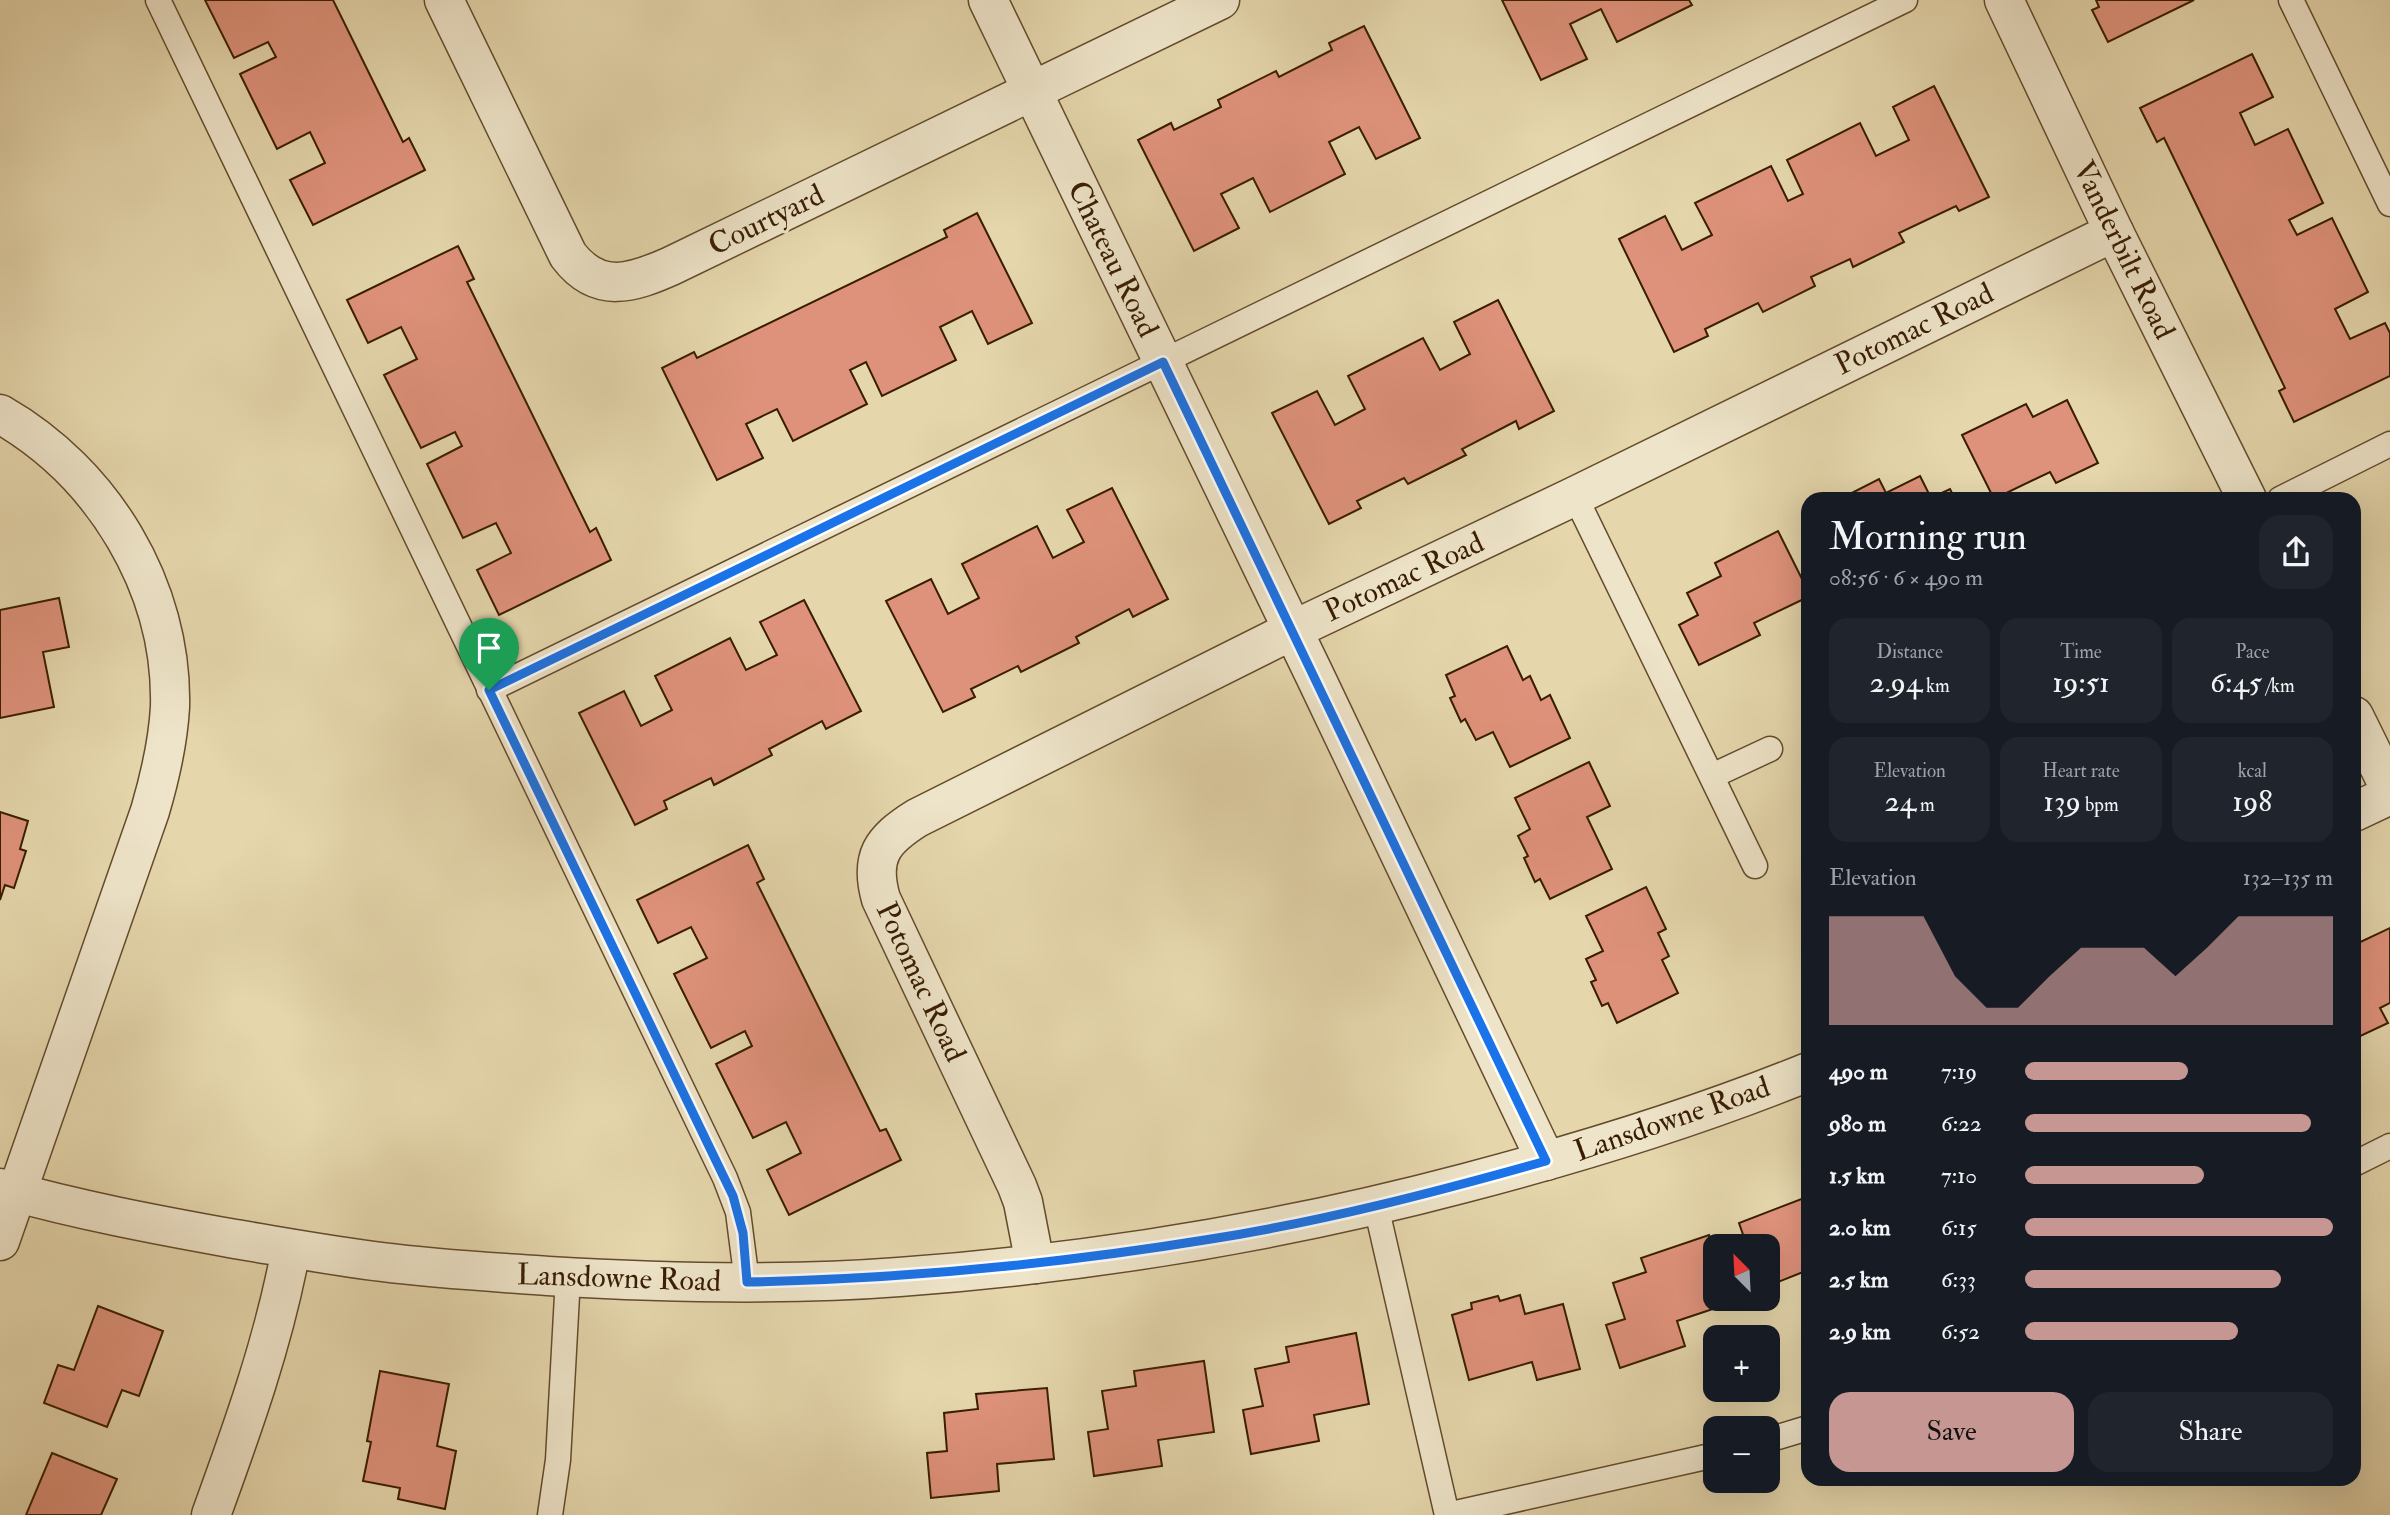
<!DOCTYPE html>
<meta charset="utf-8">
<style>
:root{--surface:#171b24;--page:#20242c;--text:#f1f3f6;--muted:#9ea1a6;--accent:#c59692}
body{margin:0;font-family:"IM FELL Double Pica",serif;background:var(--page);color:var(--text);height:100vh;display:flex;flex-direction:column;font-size:26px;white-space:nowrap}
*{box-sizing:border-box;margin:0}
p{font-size:23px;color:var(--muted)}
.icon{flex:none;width:38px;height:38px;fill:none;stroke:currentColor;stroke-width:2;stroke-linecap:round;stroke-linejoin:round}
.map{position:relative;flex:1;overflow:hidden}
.panel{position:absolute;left:1801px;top:492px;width:560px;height:994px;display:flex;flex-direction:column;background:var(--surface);border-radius:21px;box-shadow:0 7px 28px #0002}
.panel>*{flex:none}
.needle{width:46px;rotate:336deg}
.controls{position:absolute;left:1703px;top:1234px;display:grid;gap:14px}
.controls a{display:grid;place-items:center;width:77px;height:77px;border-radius:14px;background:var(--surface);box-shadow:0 7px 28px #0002;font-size:35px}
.pin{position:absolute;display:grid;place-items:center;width:60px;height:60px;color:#fff;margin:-72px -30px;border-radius:50% 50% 50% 0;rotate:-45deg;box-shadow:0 0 7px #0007}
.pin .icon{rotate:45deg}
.round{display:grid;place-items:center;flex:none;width:74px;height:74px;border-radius:21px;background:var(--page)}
.head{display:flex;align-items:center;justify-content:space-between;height:119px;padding:0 28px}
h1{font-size:38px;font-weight:600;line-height:52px}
.figures{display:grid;grid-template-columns:repeat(3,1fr);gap:10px;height:119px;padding:7px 28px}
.figures div{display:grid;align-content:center;border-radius:18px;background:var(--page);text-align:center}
.figures b{font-size:30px;font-weight:600}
.figures small{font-size:19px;font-weight:400}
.figures p{font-size:19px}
.chart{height:196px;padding:14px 28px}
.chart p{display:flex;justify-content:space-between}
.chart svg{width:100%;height:126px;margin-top:7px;fill:var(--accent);opacity:.7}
.button{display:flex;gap:14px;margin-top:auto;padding:14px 28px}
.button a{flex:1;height:80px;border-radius:21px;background:var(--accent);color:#111;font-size:28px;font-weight:600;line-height:80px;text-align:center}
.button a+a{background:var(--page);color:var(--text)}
ul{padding:0 28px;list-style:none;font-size:23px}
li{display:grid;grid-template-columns:112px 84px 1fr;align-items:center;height:52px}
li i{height:18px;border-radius:9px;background:var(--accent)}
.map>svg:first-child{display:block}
</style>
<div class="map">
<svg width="2390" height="1515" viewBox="0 0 2390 1515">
<rect width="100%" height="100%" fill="#e5d6ac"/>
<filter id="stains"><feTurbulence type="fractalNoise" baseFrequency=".00286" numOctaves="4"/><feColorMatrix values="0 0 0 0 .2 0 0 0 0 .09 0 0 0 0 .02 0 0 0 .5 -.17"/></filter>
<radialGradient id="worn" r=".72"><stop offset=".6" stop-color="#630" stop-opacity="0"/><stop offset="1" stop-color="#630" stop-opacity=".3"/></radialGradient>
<g fill="#df927b" stroke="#391d02" stroke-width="2">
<polygon points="205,0 333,0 403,142 409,138 425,170 313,225 290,180 325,163 310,132 277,149 240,74 276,57 268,42 234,58"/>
<polygon points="1502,0 1689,0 1692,5 1617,42 1601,9 1570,24 1587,59 1541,80"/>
<polygon points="2096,0 2194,0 2108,42 2092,10 2099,7"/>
<polygon points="1364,26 1420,138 1376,159 1359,127 1329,142 1345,174 1270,212 1253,178 1221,194 1239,228 1194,251 1138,140 1171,123 1174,130 1221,107 1218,100 1276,71 1279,77 1332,50 1329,43"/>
<polygon points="2252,54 2273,97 2240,113 2255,145 2288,129 2323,203 2289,220 2297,235 2332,218 2368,292 2335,309 2350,339 2385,323 2390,333 2390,376 2294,422 2279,391 2285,388 2164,138 2157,142 2140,108"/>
<polygon points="1934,86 1989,197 1959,211 1956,206 1899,233 1904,242 1853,267 1850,259 1811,277 1815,286 1763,312 1758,303 1705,329 1708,336 1674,352 1619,239 1665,216 1682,250 1712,235 1695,203 1771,166 1788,201 1803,194 1787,160 1860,123 1876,156 1909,140 1893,107"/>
<polygon points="977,213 1032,323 988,344 972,311 940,327 956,360 882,396 866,362 850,370 867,404 793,441 777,409 746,424 763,458 717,480 662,368 694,352 697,358 947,237 944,230"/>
<polygon points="458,246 474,279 467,282 590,532 596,528 611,560 499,615 477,570 511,553 496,523 463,538 427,464 462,446 455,432 421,448 384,375 417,359 401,327 368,343 347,300"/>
<polygon points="1498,300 1554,411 1519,429 1516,421 1462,449 1466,455 1408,484 1404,478 1357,501 1361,508 1329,524 1272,413 1317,391 1335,425 1365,409 1348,376 1423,338 1440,370 1470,354 1454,322"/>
<polygon points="2067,400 2098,463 2056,483 2050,472 1994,499 1962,435 2026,404 2033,417"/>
<polygon points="1920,476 1931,498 1950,489 1955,499 1840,499 1879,479 1886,493"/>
<polygon points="1112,488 1168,599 1133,617 1129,609 1076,637 1079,643 1021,672 1018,666 971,689 975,697 943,712 886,601 931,579 948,614 979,598 962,564 1037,526 1053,558 1084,542 1067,510"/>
<polygon points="1778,531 1808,591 1808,597 1754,623 1760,635 1699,665 1679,625 1698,615 1687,593 1721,576 1715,563"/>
<polygon points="59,598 69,647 43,652 54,707 0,718 0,610"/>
<polygon points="804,600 861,711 826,729 822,721 769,749 772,755 714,785 711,778 664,801 667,809 635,825 579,713 624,691 641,726 672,710 655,676 730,638 746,670 777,655 760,622"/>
<polygon points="1507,646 1523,680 1530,676 1541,700 1550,695 1570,738 1510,767 1493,732 1476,740 1465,719 1461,722 1450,698 1455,696 1446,675"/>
<polygon points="1589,762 1610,806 1587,817 1612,869 1550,899 1540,879 1535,882 1524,858 1528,856 1518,836 1530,829 1515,798"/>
<polygon points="0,812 28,821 20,849 26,851 14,888 5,885 0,900"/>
<polygon points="748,845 764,879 757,883 880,1131 886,1129 901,1160 789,1215 767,1170 801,1153 786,1122 753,1138 716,1064 752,1046 745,1031 711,1048 674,974 707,958 691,927 658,943 637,900"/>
<polygon points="1646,887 1666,929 1658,933 1669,956 1662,960 1678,993 1617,1023 1608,1003 1602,1006 1591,982 1596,980 1586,959 1603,951 1586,916"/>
<polygon points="2390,928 2390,1003 2380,1008 2388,1023 2354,1039 2354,977 2357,976 2354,969 2354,945"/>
<polygon points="1804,1198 1808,1210 1808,1270 1768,1286 1768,1246 1747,1246 1739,1223"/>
<polygon points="1709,1235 1715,1255 1715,1298 1729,1298 1731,1303 1677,1321 1685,1346 1620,1368 1606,1325 1625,1319 1613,1283 1646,1272 1641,1258"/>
<polygon points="1520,1295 1525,1314 1563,1304 1580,1369 1537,1380 1532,1362 1469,1380 1452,1315 1472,1309 1471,1303 1498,1296 1500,1301"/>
<polygon points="98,1306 163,1331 139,1396 122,1390 107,1427 44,1403 58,1365 74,1370"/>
<polygon points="1356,1333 1369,1404 1314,1415 1319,1441 1251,1454 1243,1410 1263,1406 1255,1369 1289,1362 1286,1347"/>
<polygon points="1204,1361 1214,1432 1158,1440 1162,1466 1094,1476 1088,1432 1108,1429 1102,1391 1136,1386 1134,1371"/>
<polygon points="380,1371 449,1384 437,1446 456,1451 445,1509 398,1499 400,1488 363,1481 371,1442 367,1441"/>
<polygon points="1047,1388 1054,1459 997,1464 999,1491 931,1498 927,1453 947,1451 944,1413 978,1409 976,1394"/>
<polygon points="52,1453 117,1479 101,1515 26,1515"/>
</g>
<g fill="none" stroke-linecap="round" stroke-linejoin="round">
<defs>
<g id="service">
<polyline points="158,0 725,1178 738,1212 747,1282"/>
<polyline points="2291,0 2390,204"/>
<polyline points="1575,496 1755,866"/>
<polyline points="2280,499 2390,444"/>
<polyline points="489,690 1905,0"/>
<polyline points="1712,776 1770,749"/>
<polyline points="2354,1164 2390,1146"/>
<polyline points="1376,1206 1447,1515"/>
<polyline points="1768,1440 1808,1428"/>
<polyline points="550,1515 558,1460 568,1277"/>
<polyline points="1447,1515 1715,1455"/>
</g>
<g id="minor">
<path d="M444,0L568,255C598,295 633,283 671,266L1220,0"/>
<polyline points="988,0 1315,676 1546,1161"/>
<polyline points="2004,0 2114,232 2247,499"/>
<path d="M0,414C103,473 173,587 170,707C168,743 160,777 150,811L0,1241"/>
<polyline points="2354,716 2390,789"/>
<polyline points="2354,812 2390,795"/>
<path d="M0,1188C77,1210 157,1225 235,1239C284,1247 333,1256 382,1262C437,1269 492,1272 548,1276C665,1283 782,1286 899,1277C1090,1263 1280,1232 1465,1183C1580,1153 1697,1117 1808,1072"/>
<path d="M1035,1264L1023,1202L1017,1186L881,899C869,857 882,840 917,818L1293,630L1575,496L2114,232"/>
<path d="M211,1515C243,1427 274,1341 291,1249"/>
</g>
</defs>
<use href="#service" stroke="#644b2c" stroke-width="27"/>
<use href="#minor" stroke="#644b2c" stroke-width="41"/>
<use href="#service" stroke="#eee4c9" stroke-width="24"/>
<use href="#minor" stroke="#eee4c9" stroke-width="38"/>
</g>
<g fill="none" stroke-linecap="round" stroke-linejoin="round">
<defs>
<path id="route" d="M1163,362L1546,1161C1436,1192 1325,1221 1211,1239C1058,1264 903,1279 747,1282L743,1233L733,1196L489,690Z"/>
</defs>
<use href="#route" stroke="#fff" stroke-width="14"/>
<use href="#route" stroke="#1a73e8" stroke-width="9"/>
</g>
<g text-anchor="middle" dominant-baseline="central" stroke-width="6" stroke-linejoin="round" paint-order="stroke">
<g font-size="30" fill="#391d02" stroke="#eee4c9">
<text transform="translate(766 220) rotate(-26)">Courtyard</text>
<text transform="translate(2124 250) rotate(64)">Vanderbilt Road</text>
<text transform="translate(1113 259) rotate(64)">Chateau Road</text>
<text transform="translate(1914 329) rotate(-26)">Potomac Road</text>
<text transform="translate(1404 577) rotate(-25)">Potomac Road</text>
<text transform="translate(921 982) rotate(65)">Potomac Road</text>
<text transform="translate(1672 1119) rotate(-19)">Lansdowne Road</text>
<text transform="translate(619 1278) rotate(2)">Lansdowne Road</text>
</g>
</g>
<rect width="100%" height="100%" filter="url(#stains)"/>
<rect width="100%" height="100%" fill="url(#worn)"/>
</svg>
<div class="controls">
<a><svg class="needle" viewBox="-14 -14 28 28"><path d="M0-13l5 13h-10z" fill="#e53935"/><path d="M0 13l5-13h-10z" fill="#9ea1a6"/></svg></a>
<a>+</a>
<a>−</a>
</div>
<div class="pin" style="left:489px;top:690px;background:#1e9e55"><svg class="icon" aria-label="arrive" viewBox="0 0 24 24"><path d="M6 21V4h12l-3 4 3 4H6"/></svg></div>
<section class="panel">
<div class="head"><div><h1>Morning run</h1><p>08:56 · 6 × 490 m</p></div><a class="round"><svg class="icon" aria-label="share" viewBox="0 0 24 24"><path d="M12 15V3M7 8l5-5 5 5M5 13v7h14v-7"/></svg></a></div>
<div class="figures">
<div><p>Distance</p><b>2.94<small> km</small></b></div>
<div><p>Time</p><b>19:51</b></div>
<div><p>Pace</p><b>6:45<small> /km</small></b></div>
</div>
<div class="figures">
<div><p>Elevation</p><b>24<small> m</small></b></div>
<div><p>Heart rate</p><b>139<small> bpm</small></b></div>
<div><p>kcal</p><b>198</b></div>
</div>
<div class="chart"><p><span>Elevation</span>132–135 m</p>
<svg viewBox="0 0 160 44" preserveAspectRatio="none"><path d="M0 44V6L10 6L20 6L30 6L40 27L50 38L60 38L70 27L80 17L90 17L100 17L110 27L120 17L130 6L140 6L150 6L160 6V44z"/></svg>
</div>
<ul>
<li><b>490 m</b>7:19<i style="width:53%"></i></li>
<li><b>980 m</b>6:22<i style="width:93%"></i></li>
<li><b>1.5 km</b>7:10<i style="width:58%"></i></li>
<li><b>2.0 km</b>6:15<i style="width:100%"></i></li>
<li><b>2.5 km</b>6:33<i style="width:83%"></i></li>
<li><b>2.9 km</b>6:52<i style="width:69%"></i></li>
</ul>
<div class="button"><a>Save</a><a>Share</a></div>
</section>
</div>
